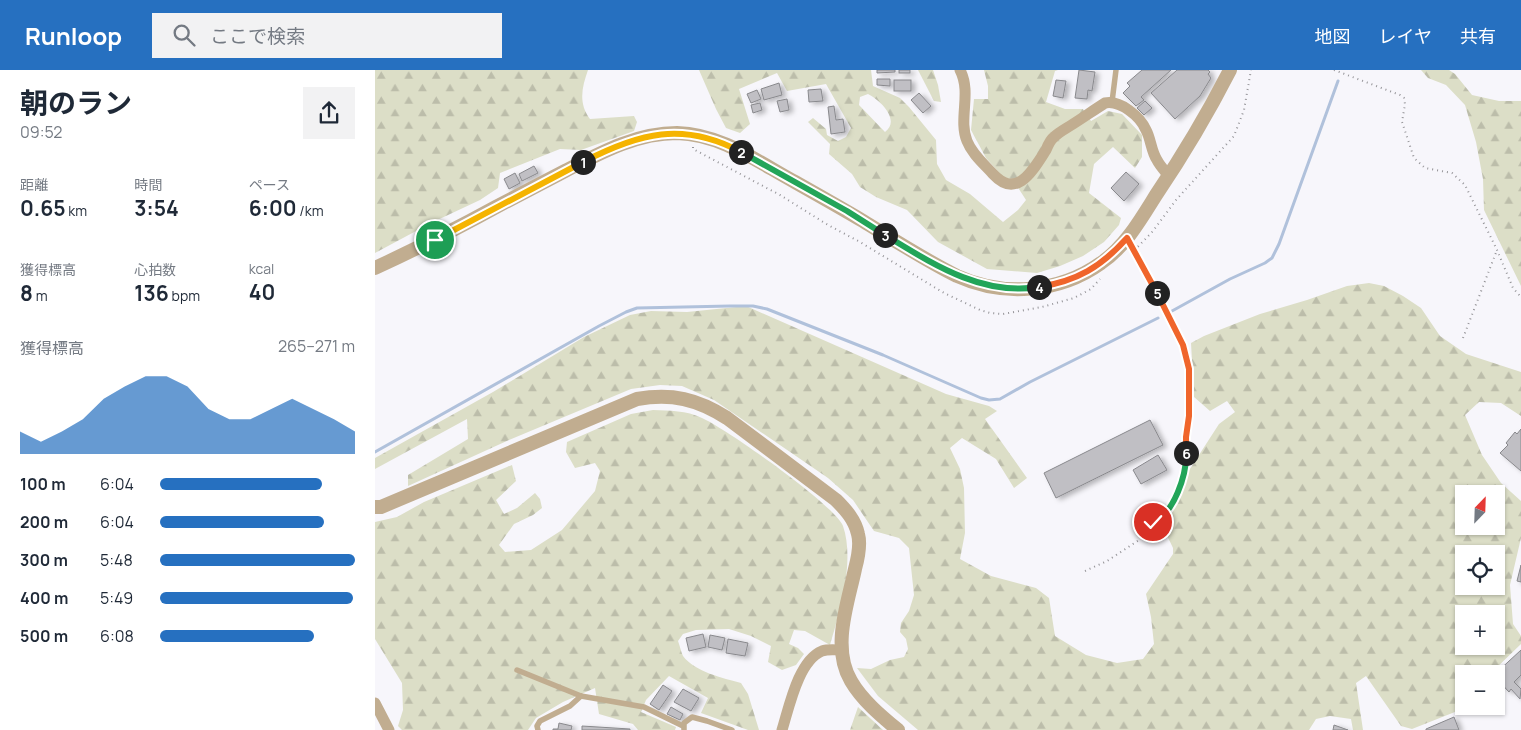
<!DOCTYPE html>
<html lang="ja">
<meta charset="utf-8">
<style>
:root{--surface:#fff;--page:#f2f2f3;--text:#1f2937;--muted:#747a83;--accent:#2670c0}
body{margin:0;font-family:Manrope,"Noto Sans JP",sans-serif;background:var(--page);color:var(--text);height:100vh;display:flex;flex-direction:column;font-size:19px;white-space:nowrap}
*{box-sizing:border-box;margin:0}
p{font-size:16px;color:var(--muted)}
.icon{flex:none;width:28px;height:28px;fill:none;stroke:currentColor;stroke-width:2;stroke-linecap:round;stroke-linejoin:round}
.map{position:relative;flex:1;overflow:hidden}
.drawer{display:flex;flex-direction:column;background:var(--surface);width:375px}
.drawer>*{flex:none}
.needle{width:32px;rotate:23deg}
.tools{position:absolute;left:1080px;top:415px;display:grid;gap:10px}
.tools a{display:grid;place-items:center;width:50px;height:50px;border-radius:0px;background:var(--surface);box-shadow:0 1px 4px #0004;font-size:25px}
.pin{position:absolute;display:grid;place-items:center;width:42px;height:42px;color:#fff;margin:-21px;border:2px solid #fff;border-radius:50%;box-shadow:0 1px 5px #0007}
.km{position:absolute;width:25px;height:25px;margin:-12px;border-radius:50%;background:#222;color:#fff;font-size:14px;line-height:25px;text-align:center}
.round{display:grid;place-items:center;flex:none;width:52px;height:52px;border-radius:0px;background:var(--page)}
.summary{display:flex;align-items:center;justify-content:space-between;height:85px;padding:0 20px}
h1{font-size:28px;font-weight:700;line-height:38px}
.metrics{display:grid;grid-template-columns:repeat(3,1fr);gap:8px;height:85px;padding:5px 20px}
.metrics div{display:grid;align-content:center}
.metrics b{font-size:21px;font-weight:700}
.metrics small{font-size:14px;font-weight:400}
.metrics p{font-size:14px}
.chart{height:140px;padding:10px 20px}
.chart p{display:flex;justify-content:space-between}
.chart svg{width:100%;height:90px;margin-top:5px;fill:var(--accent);opacity:.7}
ul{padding:0 20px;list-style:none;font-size:16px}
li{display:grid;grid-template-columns:80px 60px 1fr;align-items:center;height:38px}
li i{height:12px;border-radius:6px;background:var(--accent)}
header{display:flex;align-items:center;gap:30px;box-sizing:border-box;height:70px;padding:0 25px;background:var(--accent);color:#fff}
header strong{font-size:24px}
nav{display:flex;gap:28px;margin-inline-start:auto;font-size:18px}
.search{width:350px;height:45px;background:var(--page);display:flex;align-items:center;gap:12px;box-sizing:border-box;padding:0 18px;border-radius:0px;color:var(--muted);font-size:19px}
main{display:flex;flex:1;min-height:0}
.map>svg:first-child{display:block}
</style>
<header>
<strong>Runloop</strong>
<div class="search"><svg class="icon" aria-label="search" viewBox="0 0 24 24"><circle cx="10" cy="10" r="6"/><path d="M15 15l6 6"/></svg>ここで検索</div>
<nav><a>地図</a><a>レイヤ</a><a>共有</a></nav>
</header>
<main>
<section class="drawer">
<div class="summary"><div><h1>朝のラン</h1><p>09:52</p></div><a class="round"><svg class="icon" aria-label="share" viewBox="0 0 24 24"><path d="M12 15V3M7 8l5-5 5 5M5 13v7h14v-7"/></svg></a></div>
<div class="metrics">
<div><p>距離</p><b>0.65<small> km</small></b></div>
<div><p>時間</p><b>3:54</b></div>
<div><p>ペース</p><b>6:00<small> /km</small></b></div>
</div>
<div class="metrics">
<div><p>獲得標高</p><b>8<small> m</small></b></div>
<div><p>心拍数</p><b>136<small> bpm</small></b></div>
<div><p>kcal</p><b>40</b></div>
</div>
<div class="chart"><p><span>獲得標高</span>265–271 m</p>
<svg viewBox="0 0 160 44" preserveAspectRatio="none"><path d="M0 44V33L10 38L20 33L30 27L40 17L50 11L60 6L70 6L80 11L90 22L100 27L110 27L120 22L130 17L140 22L150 27L160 33V44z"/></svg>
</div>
<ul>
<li><b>100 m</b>6:04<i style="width:83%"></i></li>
<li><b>200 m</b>6:04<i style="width:84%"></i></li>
<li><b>300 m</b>5:48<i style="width:100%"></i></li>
<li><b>400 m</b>5:49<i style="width:99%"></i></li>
<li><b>500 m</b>6:08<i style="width:79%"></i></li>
</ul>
</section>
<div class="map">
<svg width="1146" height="660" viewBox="0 0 1146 660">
<defs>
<pattern id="forest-firs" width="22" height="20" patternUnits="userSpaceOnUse" patternTransform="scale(1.25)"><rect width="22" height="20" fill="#dcdec7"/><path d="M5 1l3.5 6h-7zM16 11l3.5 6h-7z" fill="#bcbdaa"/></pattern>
<filter id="shadow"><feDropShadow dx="4" dy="2" stdDeviation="2.5" flood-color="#0004"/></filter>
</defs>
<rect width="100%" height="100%" fill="#f7f6fb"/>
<g fill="url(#forest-firs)" fill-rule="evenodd">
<path d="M0,0H213C207,17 203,33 215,49L259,46L262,52L259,61L206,80L185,79L125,103L123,118L105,130L56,153L0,183Z"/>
<path d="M324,0H496L498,16L525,28L534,37L561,70L562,94L571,110L595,124L628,152L643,140L651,130L638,110L628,107L611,88L596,60L599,29H613V16L609,0H683L680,1L671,32L690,39H708L716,51L733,41L747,44L767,65V87L760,98L738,77L719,94L714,123L746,148L744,155L729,172L708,186L685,196L662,203L612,199L563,172L532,140L501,127L485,117L477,104L454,84L455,74L433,52L438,48L451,59L452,65L463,71L471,67L476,58L451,14L412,21L402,3L364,19L375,54L365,63L351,58L341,39ZM493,24C505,30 526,50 510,62L484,35L485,27Z"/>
<polygon points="543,0 558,0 563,15 566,32 559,31"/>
<polygon points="1046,0 1074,0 1080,4 1097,25 1124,31 1146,31 1146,216 1109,140 1108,109 1101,72 1090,35 1071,15 1053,8"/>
<path d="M994,213L1009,216L1028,226L1046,238L1065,266L1091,284L1146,302V346L1126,333L1104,332L1090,345L1107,385L1126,413L1146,431V468L1135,515L1138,554L1146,566V574L1115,604H1089V636H1109L1107,639L1090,638L1037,659L1026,656L991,606L981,613L988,660H978L976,649L955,646L941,649L934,660H543L503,626L482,598L496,599L515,590L529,587L533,579L531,569L525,562L526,553L534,541L539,525L534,478L524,468L499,461L478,430L453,408L339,330L307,316L285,315L256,319L134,370L33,416V405L93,369L92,349L0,399V388L118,322L209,267L255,245L276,241L312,242L371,236L571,324L614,336L622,341L610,349L652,408L639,418L621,389L587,368L575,378L585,399L589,418L590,463L585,489L616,506L661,518L674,528L680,566L711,585L742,593L768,589L779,574L776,547L771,524L798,484V478L788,457L803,430L813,402L844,354L860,342L852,331L835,341L819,327L816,273L829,266L885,244L932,230L972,216ZM1089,424H1121V456H1089ZM1089,484H1121V516H1089ZM1089,544H1121V576H1089Z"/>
<path d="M278,340C295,341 311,340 327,348C350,358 460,435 468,456C480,491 465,541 455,575L430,561L419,560L414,574L423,578L429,584L421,595L407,600L393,592L396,576L376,566L354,559L321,560L308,564L303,571C305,576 306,582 308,586C320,602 348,608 366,613L373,624L384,660H373L326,643L333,628L294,606L271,630L266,642L301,657L300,660H263L258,654L224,644L220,618L188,632L161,648L153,660H27L23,656L28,640L27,613L0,569V452L22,447L49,432L137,395L141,411L121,430L129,444L142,438L160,423L165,429L167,438L158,445L139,454L124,475L130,482L156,480L187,460L220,421L225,401L220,393L200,398L191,382L192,372L256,344Z"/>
<polygon points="483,637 508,660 475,660"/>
</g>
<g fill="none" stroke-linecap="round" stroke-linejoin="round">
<g stroke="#b0c1db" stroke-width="3">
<polyline points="797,241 855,209 890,193 897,188 904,174 963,11"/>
<polyline points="0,382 224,256 251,242 262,238 355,236 378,236 392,239 508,285 606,328 614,330 625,329 655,312 783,248"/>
</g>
</g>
<g fill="#c0bfc4" stroke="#89898d" filter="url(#shadow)">
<polygon points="502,0 520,0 520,2 502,3"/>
<rect x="524" y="0" width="11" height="3"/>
<polygon points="704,0 720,2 717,21 713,20 712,29 700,28"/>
<polygon points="767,0 796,0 766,27 769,30 761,36 748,23 755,16 752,13"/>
<polygon points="802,0 833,0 835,2 833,4 836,8 825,26 800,49 776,23"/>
<polygon points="502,9 515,9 515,16 502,15"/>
<rect x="519" y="10" width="17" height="11"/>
<polygon points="681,10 691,11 688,28 678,26"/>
<polygon points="404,13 407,25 389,30 386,19"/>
<polygon points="446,19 448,31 434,32 433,20"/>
<polygon points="382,20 386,29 376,33 372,24"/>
<polygon points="544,23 556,36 548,43 536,30"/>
<polygon points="412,29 414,40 405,42 402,31"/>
<polygon points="770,31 777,38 769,45 762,38"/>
<polygon points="385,33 387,40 378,43 376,35"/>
<polygon points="459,36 461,50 468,49 470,62 456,64 453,37"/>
<polygon points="159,96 163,103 147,111 144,104"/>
<polygon points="751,102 764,114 749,131 736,118"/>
<polygon points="140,103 145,113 134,119 129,109"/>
<polygon points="775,350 788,375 681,428 669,403"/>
<polygon points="1146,359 1146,401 1125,383 1133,375 1131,373 1140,362 1142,364"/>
<polygon points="783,385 792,400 766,414 758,400"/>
<polygon points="1146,495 1146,512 1142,511"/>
<polygon points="328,564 331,577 314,581 311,568"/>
<polygon points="335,565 350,568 347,580 333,577"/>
<polygon points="353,569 373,573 370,586 351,583"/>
<polygon points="1146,580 1146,605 1139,612 1146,619 1145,629 1136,619 1134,622 1121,608 1120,604"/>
<polygon points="288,615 297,621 284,640 275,634"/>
<polygon points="308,619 324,628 316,641 299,632"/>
<polygon points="296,637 308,644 305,650 292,644"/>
<polygon points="1079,647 1084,660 1051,660 1051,659"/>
<polygon points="184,653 197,656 196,660 178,660 178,659 183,659"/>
<polygon points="959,655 973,660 958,660"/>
<polygon points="207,656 255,659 255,660 207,660"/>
</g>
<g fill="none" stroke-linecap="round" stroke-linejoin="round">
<g stroke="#959498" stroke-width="2" stroke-dasharray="1 4" stroke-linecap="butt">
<polyline points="959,0 1025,25 1029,28 1030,34 1027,52 1039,88 1050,98 1077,103 1090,115 1122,180 1138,218 1146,227"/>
<polyline points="318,77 318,79 405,125 453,155 485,172 569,223 605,240 615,243 628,244 667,237 699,228 716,219 725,209"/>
<polyline points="756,184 778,161 801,130 859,66 869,40 876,0"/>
<polyline points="1088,268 1122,180"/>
<polyline points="710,501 732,491 764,470 773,455 785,450 794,439 801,426 808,406 812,390 811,367 814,346 814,299 809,275 759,181"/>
</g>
<g stroke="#c1ad90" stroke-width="5.5">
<polyline points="737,32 741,0"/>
<polyline points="142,600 206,626 269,637 308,656"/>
<polyline points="163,660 162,656 165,651 195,636 206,626"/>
<polyline points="309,660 309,653 317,647 332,651 357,660"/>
</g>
<g stroke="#c1ad90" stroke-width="11">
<path d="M585,0C597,23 583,49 592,71C597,84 609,94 618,104C642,130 658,100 671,80C673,75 675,70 679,67C684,62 692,58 698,54C709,47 719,40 730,33C745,30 765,46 771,60C776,69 776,81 782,90C785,96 790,101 794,106"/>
<polyline points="0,633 14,660"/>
<path d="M407,660C414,638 423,591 447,581C453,579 460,580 466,580"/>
</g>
<g stroke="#c1ad90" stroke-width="14">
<path d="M0,198C41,179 81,159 121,137C144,125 167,113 190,101C225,83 261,63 302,63C346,64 383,92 420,112C443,125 466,138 488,151C519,170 550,190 582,206C628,227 684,223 726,193C750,177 766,149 781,125C808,85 833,43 855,0"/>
<path d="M0,437H6L262,329C297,323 322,329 352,348L461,430C471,440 480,450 483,464C486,475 483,488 480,499C473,533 456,577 476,611C487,630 506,646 523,660"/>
</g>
</g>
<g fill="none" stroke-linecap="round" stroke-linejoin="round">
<defs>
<polyline id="split-1" points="60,170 208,92"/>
<path id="split-2" d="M208,92C264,63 308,51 366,82"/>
<polyline id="split-3" points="366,82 472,141 510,165"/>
<path id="split-4" d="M510,165C558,194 606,226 664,217"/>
<path id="split-5" d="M664,217C702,211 726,197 752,168L782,223"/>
<polyline id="split-6" points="782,223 808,275 814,299 814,346 811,367 811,383"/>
<path id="split-7" d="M778,452C799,444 812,404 811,383"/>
</defs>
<use href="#split-1" stroke="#fff" stroke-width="10"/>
<use href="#split-2" stroke="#fff" stroke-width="10"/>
<use href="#split-3" stroke="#fff" stroke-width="10"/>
<use href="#split-4" stroke="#fff" stroke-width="10"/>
<use href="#split-5" stroke="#fff" stroke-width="10"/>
<use href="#split-6" stroke="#fff" stroke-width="10"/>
<use href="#split-7" stroke="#fff" stroke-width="10"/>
<use href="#split-1" stroke="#f5b400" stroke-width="6"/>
<use href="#split-2" stroke="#f5b400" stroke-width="6"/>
<use href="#split-3" stroke="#22a559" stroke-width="6"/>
<use href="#split-4" stroke="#22a559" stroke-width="6"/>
<use href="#split-5" stroke="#f0652b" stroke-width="6"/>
<use href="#split-6" stroke="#f0652b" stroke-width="6"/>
<use href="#split-7" stroke="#22a559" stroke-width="6"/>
</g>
</svg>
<div class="tools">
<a><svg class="needle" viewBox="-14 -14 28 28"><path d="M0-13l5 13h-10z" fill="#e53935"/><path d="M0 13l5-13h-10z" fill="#747a83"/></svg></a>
<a><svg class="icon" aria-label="locate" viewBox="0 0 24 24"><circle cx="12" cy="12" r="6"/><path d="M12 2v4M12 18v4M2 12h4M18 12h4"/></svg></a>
<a>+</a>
<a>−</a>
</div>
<div class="pin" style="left:60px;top:170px;background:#1e9e55"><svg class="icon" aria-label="arrive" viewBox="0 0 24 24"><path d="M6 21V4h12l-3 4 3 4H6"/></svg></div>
<div class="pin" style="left:778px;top:452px;background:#d93025"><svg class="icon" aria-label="check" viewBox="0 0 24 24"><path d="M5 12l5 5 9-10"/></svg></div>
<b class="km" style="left:208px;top:92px">1</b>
<b class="km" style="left:366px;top:82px">2</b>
<b class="km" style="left:510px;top:165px">3</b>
<b class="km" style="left:664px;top:217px">4</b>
<b class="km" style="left:782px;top:223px">5</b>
<b class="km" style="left:811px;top:383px">6</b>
</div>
</main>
